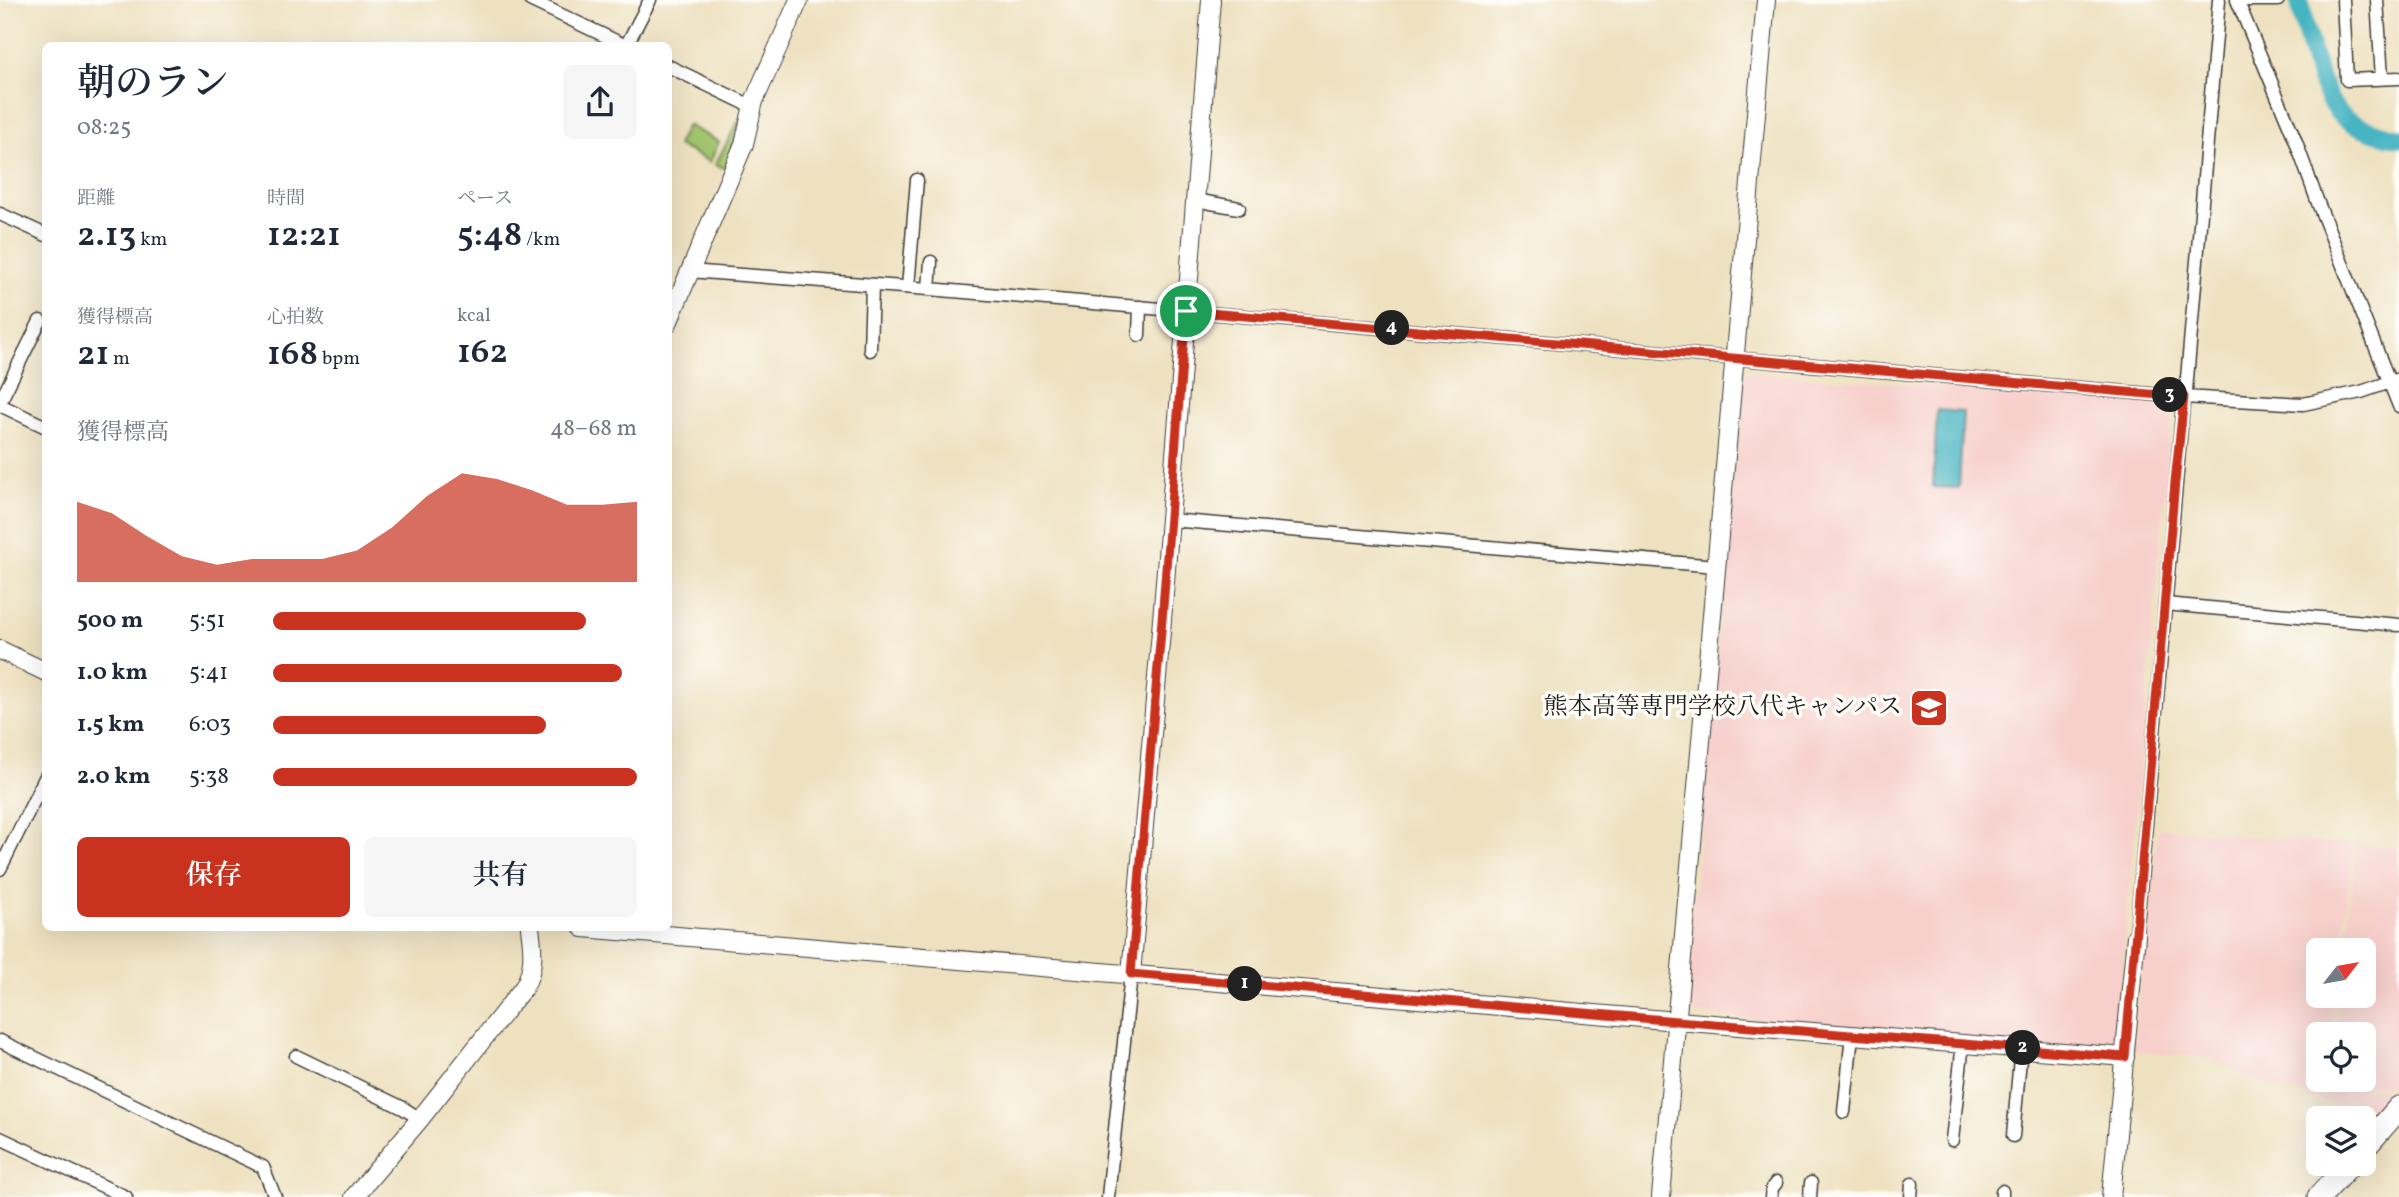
<!DOCTYPE html>
<html lang="ja">
<meta charset="utf-8">
<style>
:root{--surface:#fff;--page:#f6f6f7;--text:#1f2937;--muted:#747a83;--accent:#c8321e}
body{margin:0;font-family:Vollkorn,"Noto Serif JP",serif;background:var(--page);color:var(--text);height:100vh;display:flex;flex-direction:column;font-size:26px;white-space:nowrap}
*{box-sizing:border-box;margin:0}
p{font-size:23px;color:var(--muted)}
.icon{flex:none;width:38px;height:38px;fill:none;stroke:currentColor;stroke-width:2;stroke-linecap:round;stroke-linejoin:round}
.map{position:relative;flex:1;overflow:hidden}
.drawer{position:absolute;left:42px;top:42px;width:630px;height:889px;display:flex;flex-direction:column;background:var(--surface);border-radius:10px;box-shadow:0 7px 28px #0002}
.drawer>*{flex:none}
.needle{width:46px;rotate:59deg}
.fabs{position:absolute;left:2306px;top:938px;display:grid;gap:14px}
.fabs a{display:grid;place-items:center;width:70px;height:70px;border-radius:10px;background:var(--surface);box-shadow:0 7px 28px #0002;font-size:35px}
.pin{position:absolute;display:grid;place-items:center;width:60px;height:60px;color:#fff;margin:-30px;border:4px solid #fff;border-radius:50%;box-shadow:0 2px 7px #0007}
.km{position:absolute;width:35px;height:35px;margin:-18px;border-radius:50%;background:#222;color:#fff;font-size:19px;line-height:35px;text-align:center}
.round{display:grid;place-items:center;flex:none;width:74px;height:74px;border-radius:10px;background:var(--page)}
.summary{display:flex;align-items:center;justify-content:space-between;height:119px;padding:0 35px}
h1{font-size:38px;font-weight:600;line-height:52px}
.figures{display:grid;grid-template-columns:repeat(3,1fr);gap:10px;height:119px;padding:7px 35px}
.figures div{display:grid;align-content:center}
.figures b{font-size:35px;font-weight:600}
.figures small{font-size:19px;font-weight:400}
.figures p{font-size:19px}
.chart{height:196px;padding:14px 35px}
.chart p{display:flex;justify-content:space-between}
.chart svg{width:100%;height:126px;margin-top:7px;fill:var(--accent);opacity:.7}
.primary-button{display:flex;gap:14px;margin-top:auto;padding:14px 35px}
.primary-button a{flex:1;height:80px;border-radius:10px;background:var(--accent);color:#fff;font-size:28px;font-weight:600;line-height:80px;text-align:center}
.primary-button a+a{background:var(--page);color:var(--text)}
ul{padding:0 35px;list-style:none;font-size:23px}
li{display:grid;grid-template-columns:112px 84px 1fr;align-items:center;height:52px}
li i{height:18px;border-radius:9px;background:var(--accent)}
.map>svg:first-child{display:block}
</style>
<div class="map">
<svg width="2399" height="1197" viewBox="0 0 2399 1197">
<rect width="100%" height="100%" fill="#fdfcf7"/>
<filter id="ink" filterUnits="userSpaceOnUse"><feTurbulence type="fractalNoise" baseFrequency=".0143" numOctaves="2"/><feDisplacementMap in="SourceGraphic" scale="14" xChannelSelector="R" yChannelSelector="G"/><feConvolveMatrix kernelMatrix="1 2 1 2 8 2 1 2 1" color-interpolation-filters="sRGB"/></filter>
<filter id="wash" filterUnits="userSpaceOnUse"><feTurbulence type="fractalNoise" baseFrequency=".00686" numOctaves="4" result="noise"/><feDisplacementMap in="SourceGraphic" scale="28" xChannelSelector="R" yChannelSelector="G"/><feGaussianBlur stdDeviation="1.57" result="paint"/><feColorMatrix in="noise" values="0 0 0 0 0 0 0 0 0 0 0 0 0 0 0 0 0 1.4 0 .05"/><feComposite in="paint" operator="in"/></filter>
<g filter="url(#wash)">
<rect width="100%" height="100%" fill="#eee1c0"/>
<g fill="#f7d0cc">
<polygon points="1743,372 2173,404 2115,1050 2021,1048 1683,1012"/>
<polygon points="2158,828 2353,845 2341,950 2319,950 2319,996 2336,996 2332,1034 2319,1034 2319,1080 2328,1080 2358,1088 2396,1090 2374,1117 2250,1079 2211,1058 2133,1051"/>
<polygon points="2356,845 2399,848 2399,1087 2363,1085 2343,1080 2364,1080 2364,1034 2335,1034 2339,996 2364,996 2364,950 2344,950"/>
</g>
<g fill="#a1c36c" stroke="#5e7044" stroke-width="2">
<polygon points="742,119 729,169 715,165 739,120"/>
<polygon points="687,125 719,142 710,162 677,145"/>
</g>
<polygon fill="#46b4c2" stroke="#31686f" stroke-width="2" points="1937,410 1963,412 1959,488 1933,487"/>
<g fill="none" stroke-linecap="round" stroke-linejoin="round">
<path stroke="#46b4c2" stroke-width="19" d="M2299,0C2305,28 2319,93 2339,113C2354,127 2379,134 2399,138"/>
</g>
</g>
<g filter="url(#ink)">
<g fill="none" stroke-linecap="round" stroke-linejoin="round">
<defs>
<g id="street">
<polyline points="530,0 626,46"/>
<polyline points="2237,0 2295,139 2318,203 2399,406"/>
<polyline points="2242,0 2278,0"/>
<polyline points="2343,0 2347,80 2399,78"/>
<polyline points="2377,0 2382,78"/>
<polyline points="626,46 650,0"/>
<polyline points="668,66 753,107"/>
<polyline points="1195,200 1239,208"/>
<polyline points="0,214 46,235"/>
<polyline points="689,271 929,289 2184,397 2303,404 2361,392 2399,379"/>
<polyline points="908,287 917,180"/>
<polyline points="929,289 931,262"/>
<polyline points="1139,335 1140,307"/>
<polyline points="870,350 872,286"/>
<polyline points="0,402 40,321"/>
<polyline points="0,405 46,427"/>
<polyline points="1170,520 1716,566"/>
<polyline points="2165,604 2399,625"/>
<polyline points="0,869 46,776"/>
<polyline points="2136,936 2183,404 2186,391 2219,0"/>
<polyline points="0,1041 263,1167 275,1197"/>
<polyline points="296,1056 403,1108 420,1119"/>
<polyline points="1844,1112 1852,1035"/>
<polyline points="2013,1136 2021,1048"/>
<polyline points="0,1138 126,1197"/>
<polyline points="1952,1140 1963,1043"/>
<polyline points="1108,1197 1131,974"/>
<polyline points="1771,1197 1772,1188 1776,1183"/>
<polyline points="1810,1197 1811,1183"/>
<polyline points="1911,1197 1912,1184"/>
<polyline points="2002,1197 2002,1191"/>
</g>
<g id="secondary">
<polyline points="668,323 744,144 754,101 799,0"/>
<polyline points="0,650 46,672"/>
<polyline points="583,928 1677,1021 2125,1057"/>
<polyline points="1131,974 1162,620 1211,0"/>
<path d="M354,1197L420,1119L524,987C535,968 533,949 530,928"/>
<polyline points="1661,1197 1766,0"/>
<polyline points="2111,1197 2136,936"/>
</g>
<g id="highway">
<polyline points="2364,1148 2399,1108"/>
<polyline points="2319,1197 2350,1164"/>
</g>
</defs>
<use href="#street" stroke="#3c3a35" stroke-width="15"/>
<use href="#secondary" stroke="#3c3a35" stroke-width="20"/>
<use href="#highway" stroke="#3c3a35" stroke-width="25"/>
<use href="#street" stroke="#fff" stroke-width="12"/>
<use href="#secondary" stroke="#fff" stroke-width="18"/>
<use href="#highway" stroke="#fff" stroke-width="23"/>
</g>
</g>
<g fill="none" stroke-linecap="round" stroke-linejoin="round" filter="url(#ink)">
<defs>
<polygon id="route" points="1186,311 2184,397 2175,482 2125,1057 1677,1021 1131,974 1162,620"/>
</defs>
<use href="#route" stroke="#fff" stroke-width="14"/>
<use href="#route" stroke="#c8321e" stroke-width="9"/>
</g>
<defs>
<symbol id="university-square" viewBox="-11 -11 22 22"><rect x="-9" y="-9" width="18" height="18" rx="4" fill="#c8321e" stroke="#fdfcf7"/><path d="M0-5L7-2L0 1L-7-2ZM-4 1L0 2.5L4 1V4Q0 6-4 4Z" fill="#fff"/></symbol>
</defs>
<g fill-rule="evenodd">
<use href="#university-square" x="1907" y="686" width="44" height="44"/>
</g>
<g text-anchor="middle" dominant-baseline="central" stroke-width="7" stroke-linejoin="round" paint-order="stroke">
<g font-size="24" fill="#1c1c1c" stroke="#fdfcf7" text-anchor="end">
<text x="1902" y="708">熊本高等専門学校八代キャンパス</text>
</g>
</g>
</svg>
<div class="fabs">
<a><svg class="needle" viewBox="-14 -14 28 28"><path d="M0-13l5 13h-10z" fill="#e53935"/><path d="M0 13l5-13h-10z" fill="#747a83"/></svg></a>
<a><svg class="icon" aria-label="locate" viewBox="0 0 24 24"><circle cx="12" cy="12" r="6"/><path d="M12 2v4M12 18v4M2 12h4M18 12h4"/></svg></a>
<a><svg class="icon" aria-label="layers" viewBox="0 0 24 24"><path d="M12 4l9 5-9 5-9-5zM3 14l9 5 9-5"/></svg></a>
</div>
<div class="pin" style="left:1186px;top:311px;background:#1e9e55"><svg class="icon" aria-label="arrive" viewBox="0 0 24 24"><path d="M6 21V4h12l-3 4 3 4H6"/></svg></div>
<b class="km" style="left:1245px;top:984px">1</b>
<b class="km" style="left:2023px;top:1048px">2</b>
<b class="km" style="left:2170px;top:395px">3</b>
<b class="km" style="left:1392px;top:328px">4</b>
<section class="drawer">
<div class="summary"><div><h1>朝のラン</h1><p>08:25</p></div><a class="round"><svg class="icon" aria-label="share" viewBox="0 0 24 24"><path d="M12 15V3M7 8l5-5 5 5M5 13v7h14v-7"/></svg></a></div>
<div class="figures">
<div><p>距離</p><b>2.13<small> km</small></b></div>
<div><p>時間</p><b>12:21</b></div>
<div><p>ペース</p><b>5:48<small> /km</small></b></div>
</div>
<div class="figures">
<div><p>獲得標高</p><b>21<small> m</small></b></div>
<div><p>心拍数</p><b>168<small> bpm</small></b></div>
<div><p>kcal</p><b>162</b></div>
</div>
<div class="chart"><p><span>獲得標高</span>48–68 m</p>
<svg viewBox="0 0 160 44" preserveAspectRatio="none"><path d="M0 44V16L10 20L20 28L30 35L40 38L50 36L60 36L70 36L80 33L90 25L100 14L110 6L120 8L130 12L140 17L150 17L160 16V44z"/></svg>
</div>
<ul>
<li><b>500 m</b>5:51<i style="width:86%"></i></li>
<li><b>1.0 km</b>5:41<i style="width:96%"></i></li>
<li><b>1.5 km</b>6:03<i style="width:75%"></i></li>
<li><b>2.0 km</b>5:38<i style="width:100%"></i></li>
</ul>
<div class="primary-button"><a>保存</a><a>共有</a></div>
</section>
</div>
